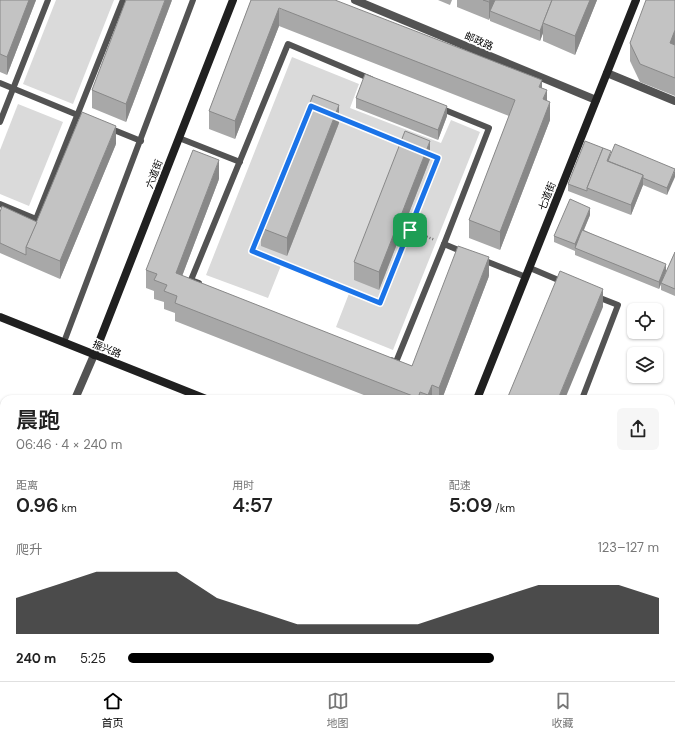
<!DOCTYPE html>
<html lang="zh">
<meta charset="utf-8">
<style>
:root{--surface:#fff;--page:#f6f6f6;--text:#222;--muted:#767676;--line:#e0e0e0;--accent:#000}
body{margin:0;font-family:"DM Sans","Noto Sans SC",sans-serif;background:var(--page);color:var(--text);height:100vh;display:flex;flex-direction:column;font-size:15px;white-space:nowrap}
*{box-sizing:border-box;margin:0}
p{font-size:13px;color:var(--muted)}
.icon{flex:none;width:22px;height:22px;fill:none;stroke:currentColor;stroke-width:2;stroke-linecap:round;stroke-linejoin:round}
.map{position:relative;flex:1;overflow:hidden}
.drawer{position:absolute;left:0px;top:395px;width:675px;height:286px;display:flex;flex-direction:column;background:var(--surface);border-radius:12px 12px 0 0;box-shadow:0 1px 3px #0004}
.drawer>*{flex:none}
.buttons{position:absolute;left:627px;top:303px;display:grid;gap:8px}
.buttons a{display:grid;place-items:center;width:36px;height:36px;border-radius:6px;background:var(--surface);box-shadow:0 1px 3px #0004;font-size:20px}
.pin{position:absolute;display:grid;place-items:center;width:34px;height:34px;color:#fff;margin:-17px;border-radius:8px;box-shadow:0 2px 6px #0006}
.round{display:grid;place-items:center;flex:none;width:42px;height:42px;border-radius:6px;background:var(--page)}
.head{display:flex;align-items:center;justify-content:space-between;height:68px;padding:0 16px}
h1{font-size:22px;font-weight:600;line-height:30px}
.figures{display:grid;grid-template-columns:repeat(3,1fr);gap:6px;height:68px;padding:4px 16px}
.figures div{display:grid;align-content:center}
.figures b{font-size:20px;font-weight:600}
.figures small{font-size:11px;font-weight:400}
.figures p{font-size:11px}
.chart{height:112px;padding:8px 16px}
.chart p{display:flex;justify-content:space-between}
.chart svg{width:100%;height:72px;margin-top:4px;fill:var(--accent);opacity:.7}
ul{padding:0 16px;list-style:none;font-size:13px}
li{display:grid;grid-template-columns:64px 48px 1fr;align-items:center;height:30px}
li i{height:10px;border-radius:5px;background:var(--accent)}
.tabs{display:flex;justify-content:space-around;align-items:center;height:56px;border-top:1px solid var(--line);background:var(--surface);font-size:11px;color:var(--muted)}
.tabs a{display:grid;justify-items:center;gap:2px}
.tabs .active{color:var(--accent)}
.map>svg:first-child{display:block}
</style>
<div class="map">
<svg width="675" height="681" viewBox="0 0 675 681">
<rect width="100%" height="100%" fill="#fff"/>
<g fill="#dadada">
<polygon points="56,0 114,0 73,104 23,84"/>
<polygon points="292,57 359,84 350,108 441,143 451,120 480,132 393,350 336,327 350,291 282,263 268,298 206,275"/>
<polygon points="18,104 63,122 29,206 0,194 0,150"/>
</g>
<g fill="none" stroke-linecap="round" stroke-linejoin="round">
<g stroke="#757575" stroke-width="2.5" stroke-dasharray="1 2" stroke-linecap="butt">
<polygon points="311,106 438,158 380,303 252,251"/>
<polyline points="410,230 435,240"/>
</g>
<g stroke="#535353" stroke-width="6">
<polyline points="0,83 80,116"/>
<polyline points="440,108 489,128 444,244"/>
<polyline points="0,122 48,0"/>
<polyline points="109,128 141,141"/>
<polyline points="179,138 240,162"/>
<polyline points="0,204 36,219 123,0"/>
<polyline points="483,260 526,277"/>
<polyline points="530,268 563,282"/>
<polyline points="199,283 191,280 288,44 371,79"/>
<polyline points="64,342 193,0"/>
<polyline points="391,360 396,362 444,244 463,252"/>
<polyline points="582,399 618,305 595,296"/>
<polyline points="0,586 4,588"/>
<polyline points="242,677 253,681"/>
<polyline points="52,681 53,677"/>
<polyline points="184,681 186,677"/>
</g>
<g stroke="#535353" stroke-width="8">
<polyline points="355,0 596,100"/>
<polyline points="607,73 675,101"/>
<polyline points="75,399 94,355"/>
<polyline points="0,579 4,569"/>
<polyline points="552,681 554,677"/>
</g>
<g stroke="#202020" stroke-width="8">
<polyline points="0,317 206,399"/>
<polyline points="94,355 233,0"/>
<polyline points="477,399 636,0"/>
<polyline points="671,588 675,589"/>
<polyline points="365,681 367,677"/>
</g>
</g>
<g fill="#a8a8a8">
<polygon points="0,0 36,0 7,75 0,72"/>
<polygon points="172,0 126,122 92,108 92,90"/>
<polygon points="251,0 542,88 547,101 550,120 500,250 469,238 469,220 509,116 279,26 235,139 209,129 209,111"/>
<polygon points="438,0 452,0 450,5"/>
<polygon points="457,0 597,0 575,55 543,41 543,33 540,41 490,21 490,17 489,20 457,7"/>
<polygon points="675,0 675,96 640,82 630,61 630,43"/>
<polygon points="356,98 447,116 438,140 356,108"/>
<polygon points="339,123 287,256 261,246 261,228"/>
<polygon points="116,144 60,279 0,253 0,212 37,222"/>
<polygon points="611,154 675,169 667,195 643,185 631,215 568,191 568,184"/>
<polygon points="430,159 379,290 354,280 354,262"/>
<polygon points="219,179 182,276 412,366 489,276 442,399 374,399 175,321 175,313 164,309 164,302 154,299 154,291 146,288 146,270"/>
<polygon points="590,215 584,230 666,271 659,289 575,255 575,251 554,242 554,236"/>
<polygon points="675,252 675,296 661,290 661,283"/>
<polygon points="671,451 675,453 675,522 671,520"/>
<polygon points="287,677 327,677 325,681 287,681"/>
</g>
<g fill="#888">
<polygon points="29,0 36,0 7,75 7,57"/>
<polygon points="165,0 172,0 126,122 126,104"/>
<polygon points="490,0 497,0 490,11 490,17 489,20 489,2"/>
<polygon points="552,0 543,23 543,33 540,41 540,31"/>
<polygon points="590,0 597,0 575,55 575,36"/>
<polygon points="279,8 279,26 235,139 235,121"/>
<polygon points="675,30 675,48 670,43"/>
<polygon points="542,80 542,98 539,87"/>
<polygon points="547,90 547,108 543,99"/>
<polygon points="550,102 550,120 500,250 500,232"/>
<polygon points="339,105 339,123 287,256 287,238"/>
<polygon points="447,106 447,116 438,140 438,130"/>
<polygon points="116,126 116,144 60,279 60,261"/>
<polygon points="430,141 430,159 379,290 379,272"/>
<polygon points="219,160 219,179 176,292 176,273"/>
<polygon points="675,170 675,177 667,195 667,188"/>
<polygon points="643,175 643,185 631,215 631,205"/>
<polygon points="590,208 590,215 576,248 575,248 575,251 575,244"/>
<polygon points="489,257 489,276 442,399 439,399 439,388"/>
<polygon points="666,264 666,271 659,289 659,282"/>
<polygon points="603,289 603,307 565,399 558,399"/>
<polygon points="432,385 432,399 428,399 428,395"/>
<polygon points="420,392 420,399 418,399 418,398"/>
<polygon points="30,677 37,677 35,681 28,681"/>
<polygon points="167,677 174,677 172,681 165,681"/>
<polygon points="319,677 327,677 325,681 318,681"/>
</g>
<g fill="#c3c3c3" stroke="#888">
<polygon points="0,0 29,0 7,57 0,54"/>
<polygon points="126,0 165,0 126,104 92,90"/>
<polygon points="251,0 335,0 542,80 539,87 547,90 543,99 550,102 500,232 469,220 515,100 279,8 235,121 209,111"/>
<polygon points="483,0 490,0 489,2"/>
<polygon points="495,0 552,0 540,31 490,11"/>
<polygon points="552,0 590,0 575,36 543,23"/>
<polygon points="646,0 675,0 675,30 670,43 675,45 675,78 640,64 630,43"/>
<polygon points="365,74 447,106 438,130 356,98"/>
<polygon points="313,95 339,105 287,238 261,228"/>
<polygon points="82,112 116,126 60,261 26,247"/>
<polygon points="405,131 430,141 379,272 354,262"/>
<polygon points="585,141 603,148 587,188 587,191 568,184"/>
<polygon points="615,144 675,169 667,188 643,178 643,175 608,161"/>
<polygon points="603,148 611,151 607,161 643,175 631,205 587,188"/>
<polygon points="193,150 219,160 176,273 412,366 458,246 489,257 439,388 432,385 428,395 420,392 418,398 175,303 177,296 164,291 167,285 154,280 157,274 146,270"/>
<polygon points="570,199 590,208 575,244 554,236"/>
<polygon points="2,206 37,222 26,247 26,255 0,243 0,212"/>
<polygon points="582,230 666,264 659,282 575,248"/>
<polygon points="675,252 675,289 661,283"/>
<polygon points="560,271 603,289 558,399 507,399"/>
<polygon points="671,451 675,453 675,503 671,502"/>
<polygon points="4,651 4,677 30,677 28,681 0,681 0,661"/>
<polygon points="125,677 167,677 165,681 123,681"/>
<polygon points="312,677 319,677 318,680"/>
</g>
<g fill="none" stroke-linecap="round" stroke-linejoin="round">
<defs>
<polygon id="route" points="311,106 438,158 380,303 252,251"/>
</defs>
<use href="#route" stroke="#fff" stroke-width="8"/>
<use href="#route" stroke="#1a73e8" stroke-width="5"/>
</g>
<g text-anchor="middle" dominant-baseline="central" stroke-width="3.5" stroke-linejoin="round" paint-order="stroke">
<g font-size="10" fill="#000" stroke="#fff">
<text transform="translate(479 41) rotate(23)">邮政路</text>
<text transform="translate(154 174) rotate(-69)">六道街</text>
<text transform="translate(547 196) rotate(-68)">七道街</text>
<text transform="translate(107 349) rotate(22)">振兴路</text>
</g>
</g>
</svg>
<div class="buttons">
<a><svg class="icon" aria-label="locate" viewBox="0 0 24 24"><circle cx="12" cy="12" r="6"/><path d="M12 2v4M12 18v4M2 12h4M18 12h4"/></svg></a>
<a><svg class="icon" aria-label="layers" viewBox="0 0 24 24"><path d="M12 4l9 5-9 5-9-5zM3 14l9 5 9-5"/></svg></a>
</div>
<div class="pin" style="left:410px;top:230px;background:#1e9e55"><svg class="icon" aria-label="arrive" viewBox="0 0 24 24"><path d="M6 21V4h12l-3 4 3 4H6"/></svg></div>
<section class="drawer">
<div class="head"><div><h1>晨跑</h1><p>06:46 · 4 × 240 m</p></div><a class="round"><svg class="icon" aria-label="share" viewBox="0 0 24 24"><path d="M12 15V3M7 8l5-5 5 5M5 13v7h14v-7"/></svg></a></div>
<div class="figures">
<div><p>距离</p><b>0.96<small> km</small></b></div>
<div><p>用时</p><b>4:57</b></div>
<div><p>配速</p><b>5:09<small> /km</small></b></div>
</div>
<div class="chart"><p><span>爬升</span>123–127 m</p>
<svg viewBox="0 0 160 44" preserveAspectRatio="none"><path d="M0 44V22L10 14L20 6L30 6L40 6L50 22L60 30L70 38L80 38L90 38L100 38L110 30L120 22L130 14L140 14L150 14L160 22V44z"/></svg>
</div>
<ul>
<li><b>240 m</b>5:25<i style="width:69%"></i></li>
</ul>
</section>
</div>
<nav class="tabs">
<a class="active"><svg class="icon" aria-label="home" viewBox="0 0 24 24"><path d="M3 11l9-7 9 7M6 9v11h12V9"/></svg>首页</a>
<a><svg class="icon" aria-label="map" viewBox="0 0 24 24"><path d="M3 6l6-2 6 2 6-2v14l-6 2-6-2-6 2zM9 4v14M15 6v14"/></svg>地图</a>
<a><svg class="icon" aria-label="saved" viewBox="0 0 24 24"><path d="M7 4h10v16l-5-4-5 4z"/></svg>收藏</a>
</nav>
